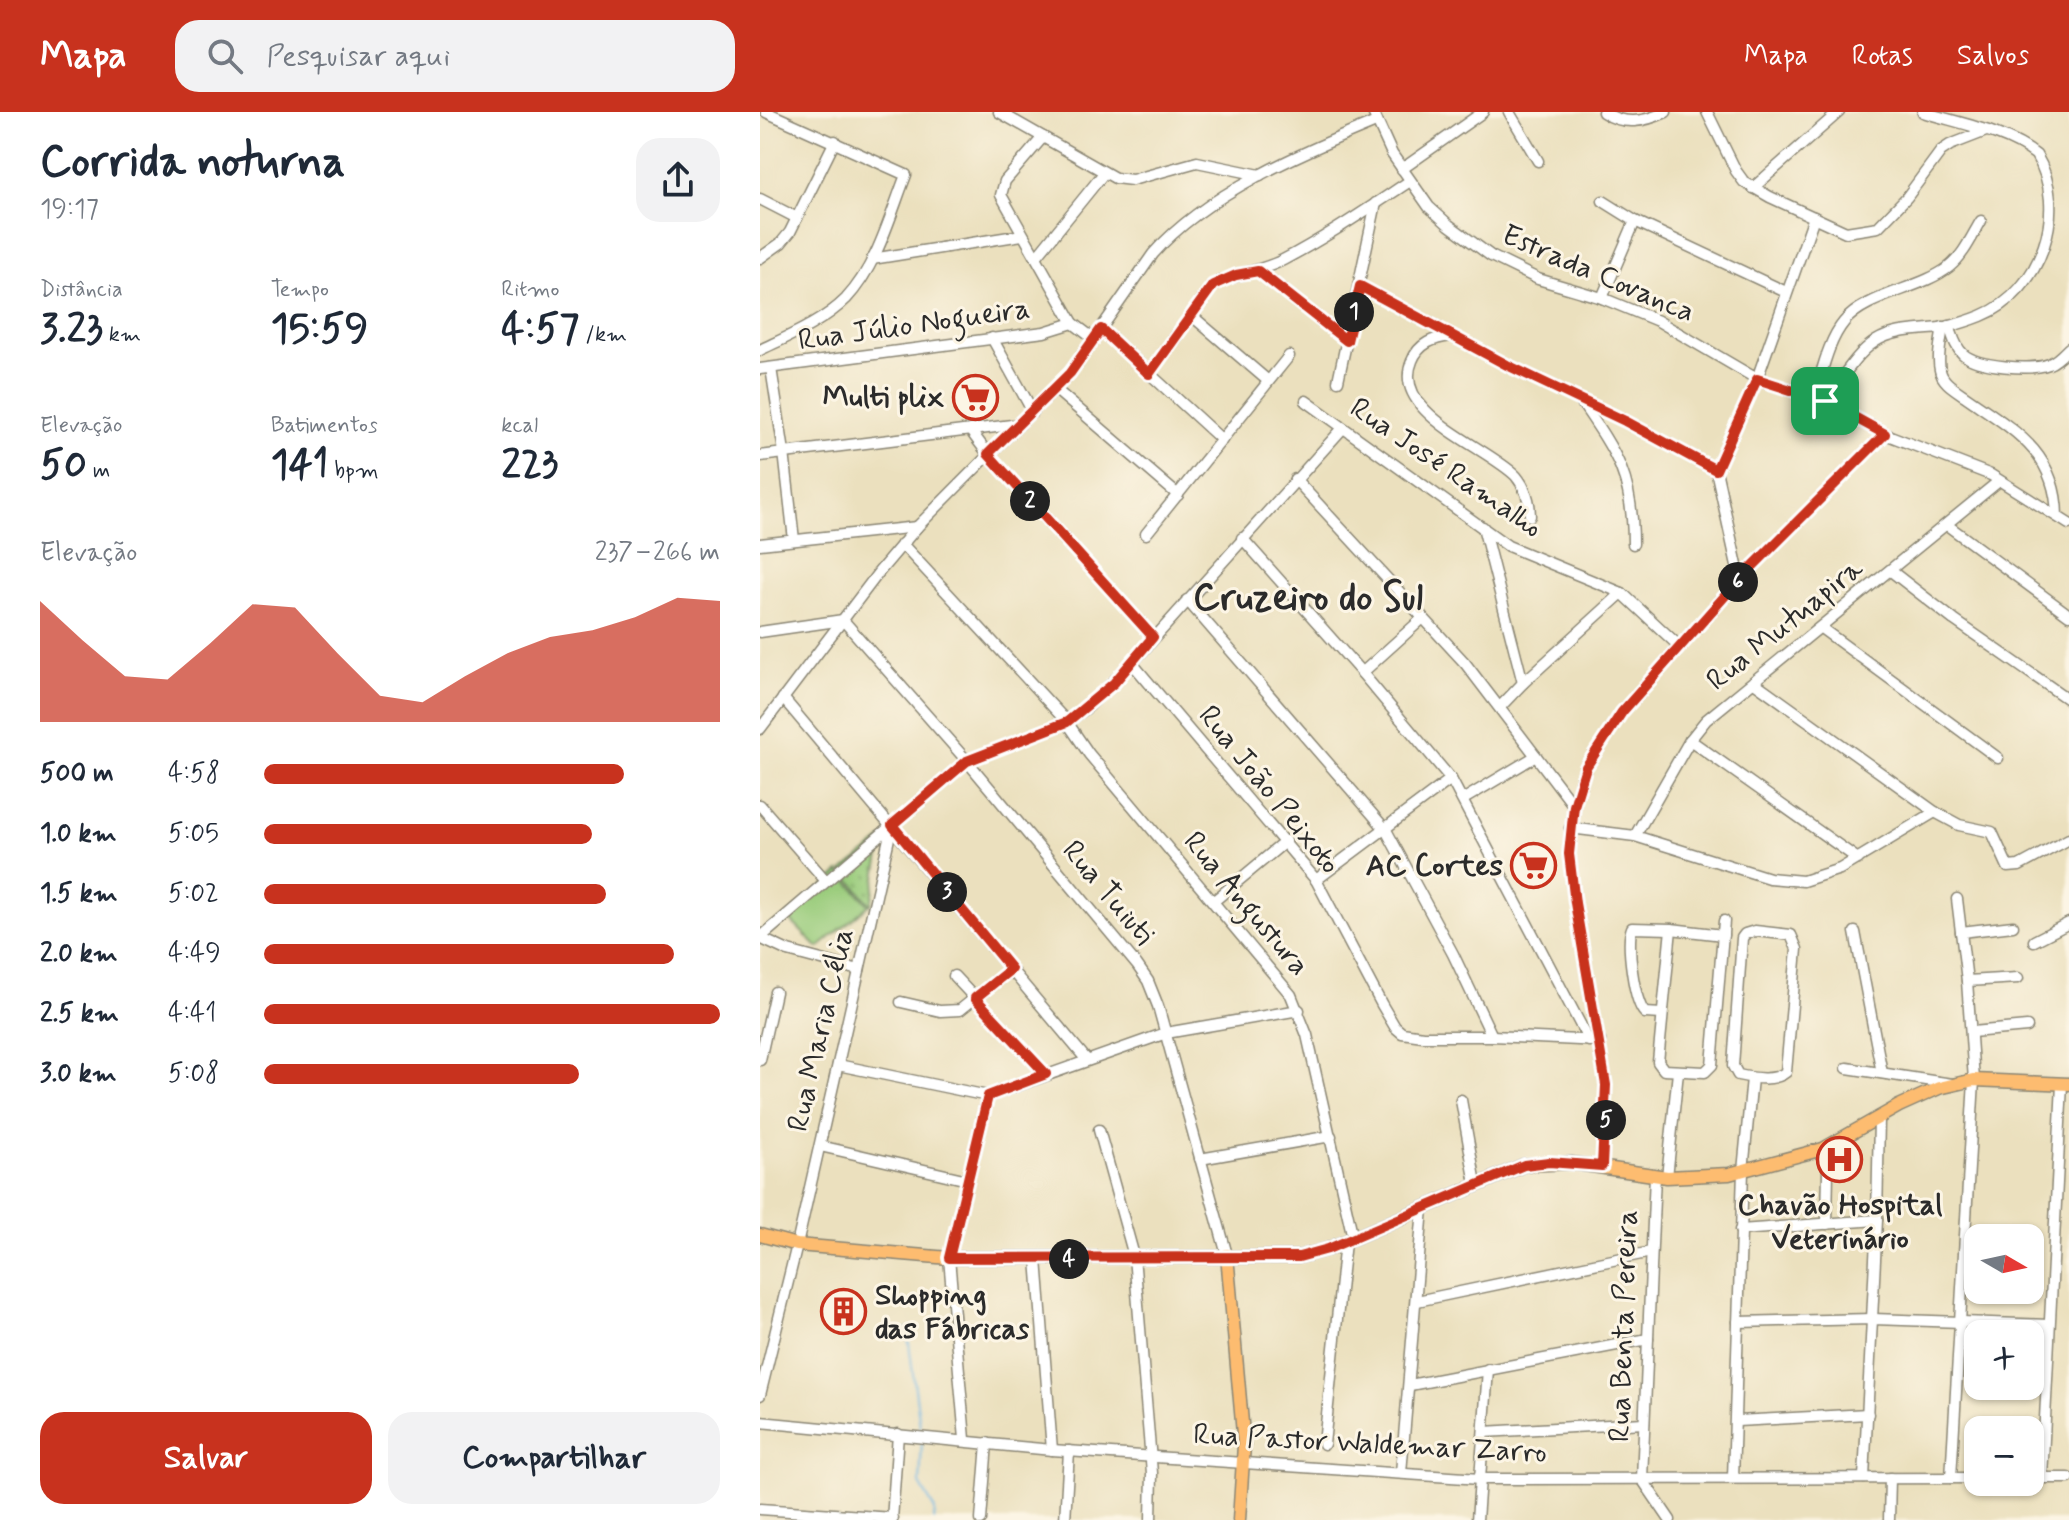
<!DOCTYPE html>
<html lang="pt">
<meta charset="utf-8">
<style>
:root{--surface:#fff;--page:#f2f2f3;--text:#1f2937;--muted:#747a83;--accent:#c8321e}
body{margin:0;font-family:Mynerve,sans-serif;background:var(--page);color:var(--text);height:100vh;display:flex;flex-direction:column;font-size:30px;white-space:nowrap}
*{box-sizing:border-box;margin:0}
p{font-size:26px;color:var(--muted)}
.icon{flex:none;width:44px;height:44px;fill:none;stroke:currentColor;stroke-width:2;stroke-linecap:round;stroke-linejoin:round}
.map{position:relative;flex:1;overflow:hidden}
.side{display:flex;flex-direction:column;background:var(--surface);width:760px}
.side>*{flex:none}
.needle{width:52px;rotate:99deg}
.fabs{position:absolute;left:1204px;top:1112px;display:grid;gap:16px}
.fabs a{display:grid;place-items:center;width:80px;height:80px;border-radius:16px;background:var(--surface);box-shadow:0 2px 6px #0004;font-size:40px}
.pin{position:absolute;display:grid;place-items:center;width:68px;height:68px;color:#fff;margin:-34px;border-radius:16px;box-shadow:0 4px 12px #0006}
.km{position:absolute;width:40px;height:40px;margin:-20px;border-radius:50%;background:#222;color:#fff;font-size:22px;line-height:40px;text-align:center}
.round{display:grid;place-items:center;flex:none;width:84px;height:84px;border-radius:24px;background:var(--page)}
.head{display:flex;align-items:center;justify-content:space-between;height:136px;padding:0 40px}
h1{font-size:44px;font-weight:700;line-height:60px}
.stats{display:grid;grid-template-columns:repeat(3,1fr);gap:12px;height:136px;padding:8px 40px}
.stats div{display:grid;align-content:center}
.stats b{font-size:40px;font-weight:700}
.stats small{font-size:22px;font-weight:400}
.stats p{font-size:22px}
.chart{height:224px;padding:16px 40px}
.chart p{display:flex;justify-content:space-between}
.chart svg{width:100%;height:144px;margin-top:8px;fill:var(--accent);opacity:.7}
.cta{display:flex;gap:16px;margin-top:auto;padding:16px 40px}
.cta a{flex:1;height:92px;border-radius:24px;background:var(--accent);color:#fff;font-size:32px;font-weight:700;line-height:92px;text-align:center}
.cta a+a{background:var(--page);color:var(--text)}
ul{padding:0 40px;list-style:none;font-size:26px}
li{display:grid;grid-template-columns:128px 96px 1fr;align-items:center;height:60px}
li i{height:20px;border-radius:10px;background:var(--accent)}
header{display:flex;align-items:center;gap:48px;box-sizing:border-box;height:112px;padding:0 40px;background:var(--accent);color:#fff}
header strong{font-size:38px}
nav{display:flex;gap:44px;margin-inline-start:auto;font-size:28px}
.search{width:560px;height:72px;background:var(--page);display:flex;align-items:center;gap:20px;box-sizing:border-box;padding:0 28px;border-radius:24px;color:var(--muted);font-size:30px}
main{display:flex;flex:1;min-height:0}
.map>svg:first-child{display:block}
</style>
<header>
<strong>Mapa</strong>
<div class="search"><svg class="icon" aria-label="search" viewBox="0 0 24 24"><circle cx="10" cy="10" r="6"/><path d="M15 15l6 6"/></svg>Pesquisar aqui</div>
<nav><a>Mapa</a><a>Rotas</a><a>Salvos</a></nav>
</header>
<main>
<section class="side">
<div class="head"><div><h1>Corrida noturna</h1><p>19:17</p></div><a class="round"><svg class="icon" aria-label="share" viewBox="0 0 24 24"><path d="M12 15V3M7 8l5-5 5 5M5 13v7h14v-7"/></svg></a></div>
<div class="stats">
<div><p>Distância</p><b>3.23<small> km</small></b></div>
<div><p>Tempo</p><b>15:59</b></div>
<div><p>Ritmo</p><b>4:57<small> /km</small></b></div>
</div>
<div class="stats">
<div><p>Elevação</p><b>50<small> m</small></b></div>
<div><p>Batimentos</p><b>141<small> bpm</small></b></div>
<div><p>kcal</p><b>223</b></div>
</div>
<div class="chart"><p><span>Elevação</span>237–266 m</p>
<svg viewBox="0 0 160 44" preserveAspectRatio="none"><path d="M0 44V7L10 19L20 30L30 31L40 20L50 8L60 9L70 23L80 36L90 38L100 30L110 23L120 18L130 16L140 12L150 6L160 7V44z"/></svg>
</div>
<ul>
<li><b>500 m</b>4:58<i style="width:79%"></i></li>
<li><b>1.0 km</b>5:05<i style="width:72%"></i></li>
<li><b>1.5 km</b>5:02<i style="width:75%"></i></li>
<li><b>2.0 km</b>4:49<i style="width:90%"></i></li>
<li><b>2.5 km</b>4:41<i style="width:100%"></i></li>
<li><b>3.0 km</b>5:08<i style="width:69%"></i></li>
</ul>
<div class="cta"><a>Salvar</a><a>Compartilhar</a></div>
</section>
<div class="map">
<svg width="1309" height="1408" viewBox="0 0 1309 1408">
<defs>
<pattern id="grass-dots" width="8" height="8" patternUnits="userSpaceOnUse" patternTransform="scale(2)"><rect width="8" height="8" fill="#9acc7c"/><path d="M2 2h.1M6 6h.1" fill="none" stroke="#85af6b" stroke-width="1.8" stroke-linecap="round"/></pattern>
</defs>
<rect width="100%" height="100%" fill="#fcf5e5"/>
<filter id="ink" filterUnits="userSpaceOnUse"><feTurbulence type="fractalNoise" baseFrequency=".0125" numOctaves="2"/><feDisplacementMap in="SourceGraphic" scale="16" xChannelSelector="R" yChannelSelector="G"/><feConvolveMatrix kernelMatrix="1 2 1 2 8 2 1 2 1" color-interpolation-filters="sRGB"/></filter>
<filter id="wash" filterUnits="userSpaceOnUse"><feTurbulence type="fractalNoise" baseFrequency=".006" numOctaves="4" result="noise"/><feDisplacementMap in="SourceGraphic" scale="32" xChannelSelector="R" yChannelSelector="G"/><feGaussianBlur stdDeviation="1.8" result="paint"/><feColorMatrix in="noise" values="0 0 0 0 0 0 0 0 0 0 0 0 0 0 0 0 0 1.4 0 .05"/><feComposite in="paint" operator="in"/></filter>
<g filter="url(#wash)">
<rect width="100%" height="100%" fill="#ebe0be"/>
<polygon fill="url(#grass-dots)" stroke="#627c54" stroke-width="2" points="123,727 111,793 83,759"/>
<polygon fill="#9acc7c" stroke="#627c54" stroke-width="2" points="80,760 109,793 58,836 27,805"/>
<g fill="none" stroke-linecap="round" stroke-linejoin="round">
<g stroke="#69b4e2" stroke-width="2">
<polyline points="147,1216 161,1322"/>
<polyline points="162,1328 160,1372 175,1398 174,1408"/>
</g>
</g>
</g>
<g filter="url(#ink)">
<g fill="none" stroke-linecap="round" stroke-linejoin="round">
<defs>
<g id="minor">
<polyline points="239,0 355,66 372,68 437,50 500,63"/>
<polyline points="613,0 632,42 669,95 689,113 731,144 778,167 842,186 898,209 997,267 1065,289 1125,322 1231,363 1309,412"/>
<polyline points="749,0 778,49"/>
<path d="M843,0C864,14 884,10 906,0"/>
<polyline points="947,0 976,59 984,70 1010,85 1086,120 1118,115 1147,85 1181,39 1190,33 1226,19"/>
<polyline points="283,25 245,69 241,83 313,211 334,227"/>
<polyline points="642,57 723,0"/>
<polyline points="993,76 1079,0"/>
<polyline points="0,87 37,106"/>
<polyline points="843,89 875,109 1026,180"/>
<polyline points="276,145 344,61"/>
<polyline points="0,146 21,131 30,120 75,29"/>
<polyline points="112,147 262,123"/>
<polyline points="498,159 587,229"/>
<polyline points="600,174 747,253 865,309 956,358"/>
<polyline points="842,186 875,109"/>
<polyline points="431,203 507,268"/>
<path d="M1189,214C1193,224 1195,235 1203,242C1217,255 1272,259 1289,252C1297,249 1303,242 1309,236"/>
<path d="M1183,215C1181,228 1177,245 1180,258C1182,270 1195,277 1205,284C1252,317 1296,339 1297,404"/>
<polyline points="341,217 462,328"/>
<path d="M691,224C674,226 659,231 652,249C630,301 726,334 756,364C766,376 770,389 770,404"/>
<polyline points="232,226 273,300"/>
<path d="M0,238C29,224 63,210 86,187C117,154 130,104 146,63L6,0"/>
<polyline points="11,256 24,340 34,428"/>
<polyline points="0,257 284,220 313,211"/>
<path d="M389,262L453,173C475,161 500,160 523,148C567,125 609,96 650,69"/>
<polyline points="578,269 616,91"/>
<polyline points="295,277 418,383"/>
<path d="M1054,285C1062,261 1068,229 1084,210C1105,183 1161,177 1189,155C1204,143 1212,124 1221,109"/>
<path d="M820,288C857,342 873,364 873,432"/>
<polyline points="546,289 748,434 862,481 920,535"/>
<path d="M1065,289C1080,270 1095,242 1116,229C1136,216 1164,219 1187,215C1198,212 1211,208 1221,204C1282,180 1309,96 1276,43C1248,20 1198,11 1163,0"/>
<polyline points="210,318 228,342 393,525"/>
<polyline points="0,344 260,312"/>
<polyline points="535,367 705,551 814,694"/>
<polyline points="1187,413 1309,503"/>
<polyline points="723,415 763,571"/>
<polyline points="386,422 529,244"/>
<polyline points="482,426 602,561 691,667 829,929"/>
<polyline points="0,432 157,415"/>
<polyline points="142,432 307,610 329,642 531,883 547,923 593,1126"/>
<polyline points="1131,459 1194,508 1309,588"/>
<polyline points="980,467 956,358 997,267 1054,105"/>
<polyline points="427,488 626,718 693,842 732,924"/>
<polyline points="1061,516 1238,646"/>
<polyline points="0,520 83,508 207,649 377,853 388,869 398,894 467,1143"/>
<polyline points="372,551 556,768 622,893 635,915 642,921 663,924 732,924 840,929"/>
<polyline points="602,561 663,506"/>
<polyline points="994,570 1175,700 1199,713 1232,720 1248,755 1259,754 1309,727"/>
<polyline points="23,586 326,947"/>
<polyline points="740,595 763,571 862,481"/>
<path d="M0,617L119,460L157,415L310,261L393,142C446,81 543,40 616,10"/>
<polyline points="930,628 1098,747"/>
<polyline points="704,687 776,644"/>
<polyline points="0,693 66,769"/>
<polyline points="810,716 875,724 1009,766 1043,769 1080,757 1175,700"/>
<polyline points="875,724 930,628 946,608 1239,369"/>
<polyline points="556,768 691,667"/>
<polyline points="454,789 526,729"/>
<polyline points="911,817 898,950 904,958 945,960 952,953 964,809"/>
<path d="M995,819L1031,823L1037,837L1026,960C1014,970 993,966 978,963L973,954L982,826L985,822Z"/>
<polyline points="1095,820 1122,961"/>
<polyline points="1201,820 1253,814"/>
<polyline points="0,826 207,649 307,610 328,595 372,551 583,316"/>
<polyline points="0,826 28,839 99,858"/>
<polyline points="1274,829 1309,811"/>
<polyline points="194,864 286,962"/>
<polyline points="1207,869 1258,866"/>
<polyline points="141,890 180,899 200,898 251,857"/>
<path d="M902,902L885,901C874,891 866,830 872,816L911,817L963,823"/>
<polyline points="1212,920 1267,915"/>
<polyline points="0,948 15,880"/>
<polyline points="78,953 228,984 406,921 539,898"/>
<polyline points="1087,956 1192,972"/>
<polyline points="701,988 716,1072"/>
<polyline points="339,1018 374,1144 392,1361 391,1408"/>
<polyline points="60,1034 208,1068"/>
<polyline points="1063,1037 1068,1059 1067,1112"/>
<polyline points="440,1047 571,1024"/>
<polyline points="842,1054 846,973 815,791 809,742 814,694 826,655 862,600 980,467 1125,322"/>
<polyline points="895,1063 882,1367 910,1408"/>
<polyline points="907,1065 918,960"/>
<polyline points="980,1118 1117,1108"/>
<polyline points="277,1147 292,1338"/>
<polyline points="657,1189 891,1140"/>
<polyline points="978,1210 1113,1207 1289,1213"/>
<polyline points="650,1273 888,1227"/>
<polyline points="0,1283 37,1133 132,713"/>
<polyline points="977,1309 1108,1302"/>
<polyline points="0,1310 292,1338 720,1367 1218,1366"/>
<polyline points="724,1320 884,1311"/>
<polyline points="205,1327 189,1146 228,984"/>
<polyline points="564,1332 585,1130"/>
<polyline points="641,1361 663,1096"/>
<polyline points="973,1366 983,1059 992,966"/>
<polyline points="1104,1366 1117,1108 1119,1006"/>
<polyline points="1191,1366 1214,968 1207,869 1197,787"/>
<polyline points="1270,1366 1309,1366"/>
<polyline points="1282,1366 1302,972"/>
<polyline points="0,1397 133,1406"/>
<polyline points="132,1408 138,1322"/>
<polyline points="221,1408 227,1331"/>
<polyline points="305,1408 309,1339"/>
<polyline points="717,1408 728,1257"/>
<polyline points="1129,1408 1130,1366"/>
</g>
<g id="major">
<polyline points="0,1123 37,1133 189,1146 539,1145 568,1137 764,1053 811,1051 907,1065 969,1062 1063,1037 1139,994 1179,976 1214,968 1309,972"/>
<polyline points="467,1143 484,1333 479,1408"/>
</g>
</defs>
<use href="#minor" stroke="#8b8674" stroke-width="13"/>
<use href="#major" stroke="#8b8674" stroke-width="15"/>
<use href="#minor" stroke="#fff" stroke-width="10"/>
<use href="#major" stroke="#fdbc70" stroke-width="12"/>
</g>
</g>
<g fill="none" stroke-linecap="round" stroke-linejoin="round" filter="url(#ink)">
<defs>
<polygon id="route" points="498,159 587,229 600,174 747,253 865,309 956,358 997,267 1065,289 1125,322 980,467 862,600 826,655 814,694 809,742 815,791 846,973 842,1054 789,1050 764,1053 568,1137 539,1145 189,1146 228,984 286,962 215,886 251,857 132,713 207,649 307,610 354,571 393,525 228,342 310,261 341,217 389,262 453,173 476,163"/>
</defs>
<use href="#route" stroke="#fff" stroke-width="16"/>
<use href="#route" stroke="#c8321e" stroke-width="10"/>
</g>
<defs>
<symbol id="supermarket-ring" viewBox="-11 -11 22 22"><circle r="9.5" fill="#fcf5e5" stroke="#c8321e" stroke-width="1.5"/><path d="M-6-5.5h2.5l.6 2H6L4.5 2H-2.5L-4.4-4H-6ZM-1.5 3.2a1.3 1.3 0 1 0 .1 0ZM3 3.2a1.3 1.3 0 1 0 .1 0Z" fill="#c8321e"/></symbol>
<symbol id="hospital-ring" viewBox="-11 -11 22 22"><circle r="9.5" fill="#fcf5e5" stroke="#c8321e" stroke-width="1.5"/><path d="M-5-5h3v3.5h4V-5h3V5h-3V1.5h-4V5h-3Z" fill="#c8321e"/></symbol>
<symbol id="building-ring" viewBox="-11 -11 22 22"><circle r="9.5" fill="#fcf5e5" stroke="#c8321e" stroke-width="1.5"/><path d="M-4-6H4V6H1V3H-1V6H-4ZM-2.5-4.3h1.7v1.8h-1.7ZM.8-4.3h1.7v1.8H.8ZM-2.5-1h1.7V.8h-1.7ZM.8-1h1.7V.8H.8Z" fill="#c8321e"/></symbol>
</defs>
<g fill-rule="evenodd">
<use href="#supermarket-ring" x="190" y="260" width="51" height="51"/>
<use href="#supermarket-ring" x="748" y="728" width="51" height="51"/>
<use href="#hospital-ring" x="1054" y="1022" width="51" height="51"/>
<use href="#building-ring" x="58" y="1174" width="51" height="51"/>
</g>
<g text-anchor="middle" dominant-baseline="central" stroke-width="6" stroke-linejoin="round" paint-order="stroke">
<g font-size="30" fill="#2b2b2b" stroke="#fcf5e5">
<text transform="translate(838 162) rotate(23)">Estrada Covanca</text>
<text transform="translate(154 213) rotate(-8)">Rua Júlio Nogueira</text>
<text transform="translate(686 356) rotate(34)">Rua José Ramalho</text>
<text transform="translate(1025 513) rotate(-39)">Rua Mutuapira</text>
<text transform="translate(509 678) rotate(51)">Rua João Peixoto</text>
<text transform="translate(348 781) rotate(50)">Rua Tuiuti</text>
<text transform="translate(486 792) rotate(50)">Rua Angustura</text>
<text transform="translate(61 918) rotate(-77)">Rua Maria Célia</text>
<text transform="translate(864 1214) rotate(-88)">Rua Benta Pereira</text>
<text transform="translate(610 1332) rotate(3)">Rua Pastor Waldemar Zarro</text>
</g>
<g font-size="30" font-weight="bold" fill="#2b2b2b" stroke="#fcf5e5" text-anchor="end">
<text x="184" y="285">Multi plix</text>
<text x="743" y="754">AC Cortes</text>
<text x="1080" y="1093" text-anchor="middle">Chavão Hospital<tspan x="1080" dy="34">Veterinário</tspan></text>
<text x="115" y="1183" text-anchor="start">Shopping<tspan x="115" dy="34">das Fábricas</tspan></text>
</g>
<g font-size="38" font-weight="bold" fill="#2b2b2b" stroke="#fcf5e5">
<text x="548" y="486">Cruzeiro do Sul</text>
</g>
</g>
</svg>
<div class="fabs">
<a><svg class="needle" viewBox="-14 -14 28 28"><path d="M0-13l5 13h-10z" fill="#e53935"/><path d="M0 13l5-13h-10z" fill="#747a83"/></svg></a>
<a>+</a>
<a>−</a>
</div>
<div class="pin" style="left:1065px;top:289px;background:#1e9e55"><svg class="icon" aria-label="arrive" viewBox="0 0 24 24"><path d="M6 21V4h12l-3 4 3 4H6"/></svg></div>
<b class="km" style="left:594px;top:200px">1</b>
<b class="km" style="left:270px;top:389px">2</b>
<b class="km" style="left:187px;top:780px">3</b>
<b class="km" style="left:309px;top:1147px">4</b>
<b class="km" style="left:846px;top:1008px">5</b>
<b class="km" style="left:978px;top:470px">6</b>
</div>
</main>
